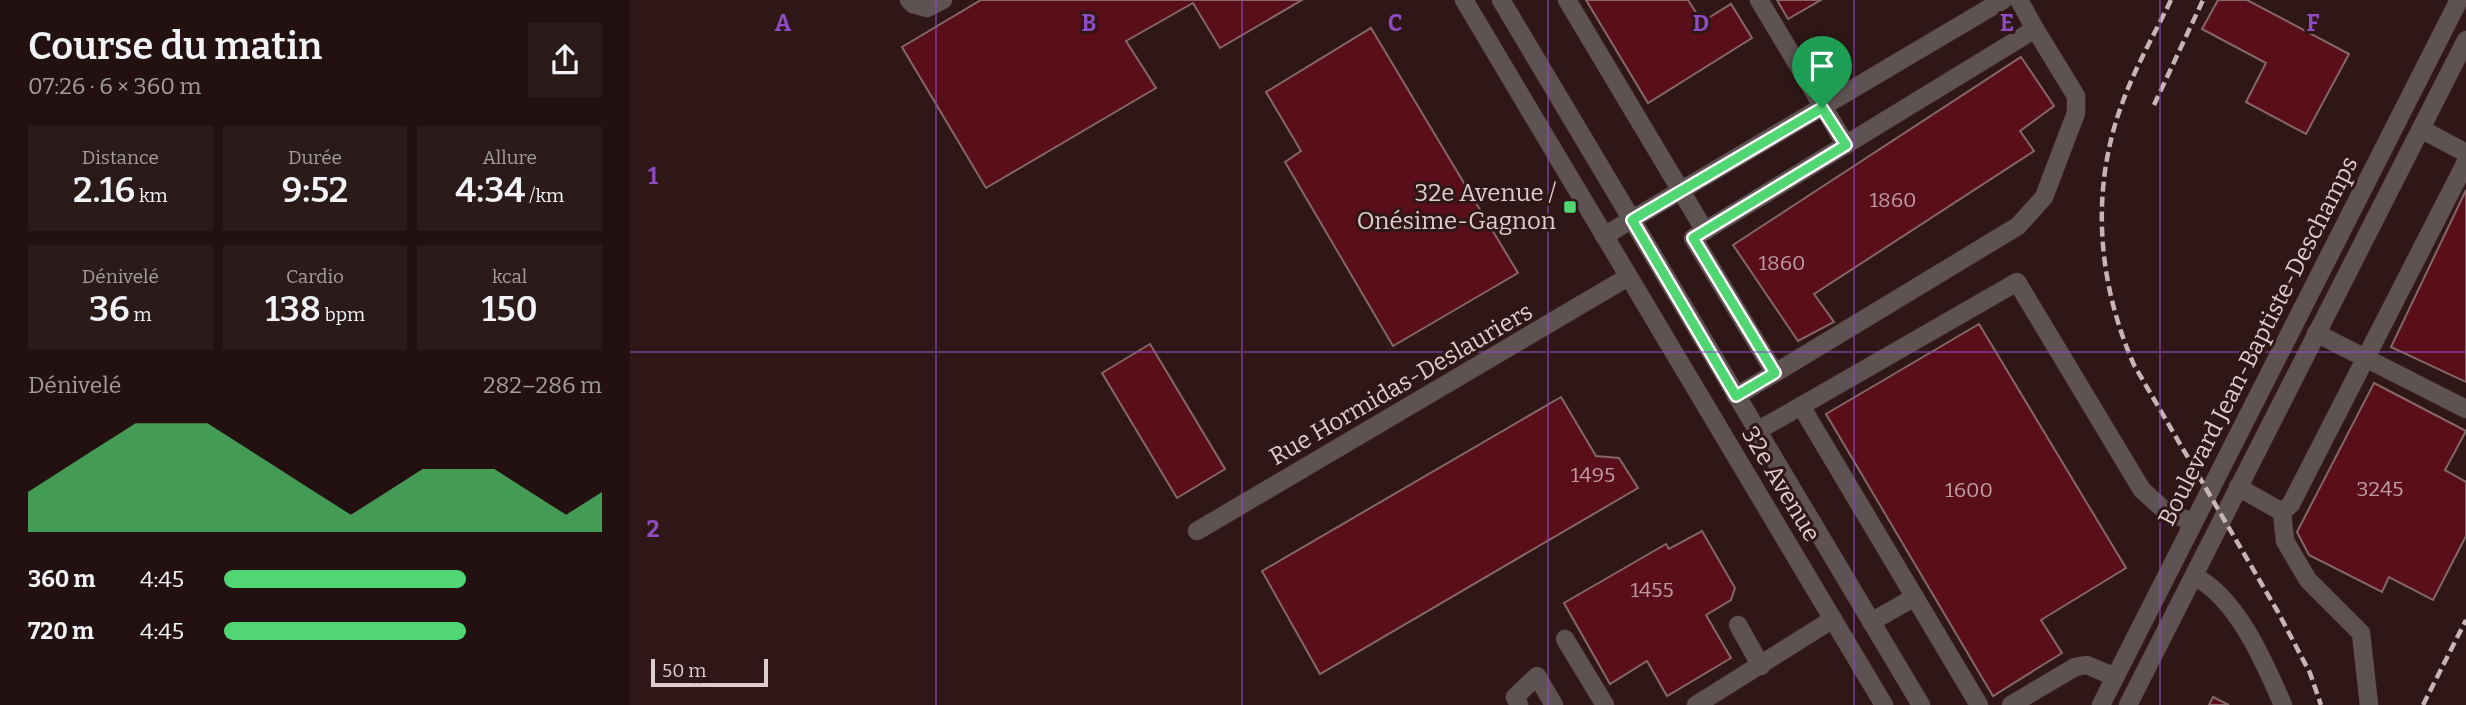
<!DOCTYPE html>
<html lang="fr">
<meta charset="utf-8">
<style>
:root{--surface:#231111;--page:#2b1a1a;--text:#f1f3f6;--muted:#a39d9f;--accent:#51d674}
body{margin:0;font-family:Bitter,serif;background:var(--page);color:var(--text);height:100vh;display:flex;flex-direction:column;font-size:26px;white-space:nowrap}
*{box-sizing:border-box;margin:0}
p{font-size:23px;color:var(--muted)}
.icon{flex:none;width:38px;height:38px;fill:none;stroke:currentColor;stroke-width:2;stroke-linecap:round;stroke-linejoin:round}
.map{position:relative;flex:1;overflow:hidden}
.drawer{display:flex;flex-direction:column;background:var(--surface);width:630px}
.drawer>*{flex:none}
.scale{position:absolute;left:21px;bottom:18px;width:117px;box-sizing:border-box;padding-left:7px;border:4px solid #dfcdcd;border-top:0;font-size:19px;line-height:24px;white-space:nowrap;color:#dfcdcd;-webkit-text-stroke:5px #2f1717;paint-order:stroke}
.pin{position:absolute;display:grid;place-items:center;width:60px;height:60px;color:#fff;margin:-72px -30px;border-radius:50% 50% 50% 0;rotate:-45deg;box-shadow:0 0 7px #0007}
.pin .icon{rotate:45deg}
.round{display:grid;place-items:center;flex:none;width:74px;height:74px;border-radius:0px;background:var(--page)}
.summary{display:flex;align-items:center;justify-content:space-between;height:119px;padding:0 28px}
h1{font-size:38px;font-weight:600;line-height:52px}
.stats{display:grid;grid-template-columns:repeat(3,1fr);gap:10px;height:119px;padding:7px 28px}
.stats div{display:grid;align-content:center;border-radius:0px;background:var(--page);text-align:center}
.stats b{font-size:35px;font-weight:600}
.stats small{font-size:19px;font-weight:400}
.stats p{font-size:19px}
.chart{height:196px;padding:14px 28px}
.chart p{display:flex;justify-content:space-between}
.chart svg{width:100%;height:126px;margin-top:7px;fill:var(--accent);opacity:.7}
ul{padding:0 28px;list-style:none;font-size:23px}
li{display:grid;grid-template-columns:112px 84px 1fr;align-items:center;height:52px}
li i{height:18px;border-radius:9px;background:var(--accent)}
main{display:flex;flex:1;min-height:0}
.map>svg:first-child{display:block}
</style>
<main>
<section class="drawer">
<div class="summary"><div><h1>Course du matin</h1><p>07:26 · 6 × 360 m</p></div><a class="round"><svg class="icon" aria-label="share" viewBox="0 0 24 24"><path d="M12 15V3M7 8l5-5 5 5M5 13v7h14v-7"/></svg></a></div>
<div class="stats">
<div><p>Distance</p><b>2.16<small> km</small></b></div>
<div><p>Durée</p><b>9:52</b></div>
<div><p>Allure</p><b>4:34<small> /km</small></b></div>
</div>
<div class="stats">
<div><p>Dénivelé</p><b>36<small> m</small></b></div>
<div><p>Cardio</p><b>138<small> bpm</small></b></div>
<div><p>kcal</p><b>150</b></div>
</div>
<div class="chart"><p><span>Dénivelé</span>282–286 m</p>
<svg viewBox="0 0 160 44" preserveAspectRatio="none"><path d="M0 44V30L10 22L20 14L30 6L40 6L50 6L60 14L70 22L80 30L90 38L100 30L110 22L120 22L130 22L140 30L150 38L160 30V44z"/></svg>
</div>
<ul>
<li><b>360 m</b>4:45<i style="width:64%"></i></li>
<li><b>720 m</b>4:45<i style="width:64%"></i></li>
</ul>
</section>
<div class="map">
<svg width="1836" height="705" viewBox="0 0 1836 705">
<rect width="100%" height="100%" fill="#2f1717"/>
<g fill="#590e19" stroke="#846766" stroke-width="2">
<polygon points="351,0 672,0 590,48 563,3 496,41 526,88 356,188 272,47"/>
<polygon points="956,0 1058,0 1072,22 1101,4 1122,38 1018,103"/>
<polygon points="1147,0 1191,0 1158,19"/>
<polygon points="1588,0 1617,0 1719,54 1676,134 1616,102 1636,63 1572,29"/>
<polygon points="741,28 888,273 763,346 655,162 671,151 636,92"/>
<polygon points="1391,57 1424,106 1390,131 1404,151 1184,294 1204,322 1168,341 1103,245"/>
<polygon points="1836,190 1836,382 1761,347"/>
<polygon points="1349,324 1496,568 1411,620 1432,653 1363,696 1196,414"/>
<polygon points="520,344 595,469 547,498 472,373"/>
<polygon points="1744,383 1836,431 1815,470 1836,482 1836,536 1803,600 1759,577 1752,592 1679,555 1667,532"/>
<polygon points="931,397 966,456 989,458 1008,488 690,674 632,571"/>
<polygon points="1072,531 1105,588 1101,600 1076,615 1101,658 1037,696 1017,661 980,684 934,603 1036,544 1039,549"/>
<polygon points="1583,697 1599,705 1579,705"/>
</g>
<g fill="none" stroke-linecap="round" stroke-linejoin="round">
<defs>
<g id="minor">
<polyline points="279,0 283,4 297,8 313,0"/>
<polyline points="834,0 1254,705"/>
<polyline points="871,0 1291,705"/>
<polyline points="937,0 1075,231"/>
<polyline points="1129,0 1216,145"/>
<polyline points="1389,0 1405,29"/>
<polyline points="1791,129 1836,153"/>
<polyline points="974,236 1373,0"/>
<polyline points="1686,333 1836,409"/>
<polyline points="1106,396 1145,373 1388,226 1414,197 1446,113 1446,96 1405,29 1063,238 1145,373"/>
<polyline points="1171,406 1387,282 1512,490 1532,508 1563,523"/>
<polyline points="1127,431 1171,406 1349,705"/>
<polyline points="1608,487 1652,512 1661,504 1836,162"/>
<polyline points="1652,512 1655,541 1678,580 1731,633 1739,705"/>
<polyline points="567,531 998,277"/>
<path d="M1564,576C1607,598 1634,661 1653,705"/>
<polyline points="1241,622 1285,597"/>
<polyline points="1108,625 1131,666"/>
<polyline points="935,639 975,705"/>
<polyline points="889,705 885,697 907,676 924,705"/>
<polyline points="1066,705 1203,619"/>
<polyline points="1381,705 1445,667 1457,665 1485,677"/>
<polyline points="1471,705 1829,0"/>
<polyline points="1498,705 1836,40"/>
</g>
</defs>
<use href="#minor" stroke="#4b3434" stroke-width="19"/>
<use href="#minor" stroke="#5f5252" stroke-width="18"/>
<g stroke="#c7b5b5" stroke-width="4.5" stroke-dasharray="10 5" stroke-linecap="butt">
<path d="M1541,0C1525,33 1506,66 1493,101C1460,188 1467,281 1504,365L1648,612L1680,673L1691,705"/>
<polyline points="1524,105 1573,0"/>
<polyline points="1793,705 1836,620"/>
</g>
</g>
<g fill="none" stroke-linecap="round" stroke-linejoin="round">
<defs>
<polygon id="route" points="1192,108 1216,145 1063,238 1145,373 1106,396 1002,220"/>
</defs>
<use href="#route" stroke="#fff" stroke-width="14"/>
<use href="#route" stroke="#51d674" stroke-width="9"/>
</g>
<path fill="none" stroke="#8f4cc2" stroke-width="2" stroke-opacity="0.55" d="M306,0V705M612,0V705M918,0V705M1224,0V705M1530,0V705M0,352H1836"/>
<rect fill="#51d674" stroke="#2f1717" stroke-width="2.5" x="933" y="200" width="14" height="14" rx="3.5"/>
<g text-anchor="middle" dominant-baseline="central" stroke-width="6" stroke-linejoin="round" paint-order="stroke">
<g font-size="21" fill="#be9da0">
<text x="1263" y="200">1860</text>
<text x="1152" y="263">1860</text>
<text x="963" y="475">1495</text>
<text x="1750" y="489">3245</text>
<text x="1339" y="490">1600</text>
<text x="1022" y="590">1455</text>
</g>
<g font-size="24" fill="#dfcdcd" stroke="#2f1717" text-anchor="end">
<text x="926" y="193">32e Avenue /<tspan x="926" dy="28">Onésime-Gagnon</tspan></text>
</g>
<g font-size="24" fill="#dfcdcd" stroke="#2f1717">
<text transform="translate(1628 341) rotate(-63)">Boulevard Jean-Baptiste-Deschamps</text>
<text transform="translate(771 384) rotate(-30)">Rue Hormidas-Deslauriers</text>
<text transform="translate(1151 484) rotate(59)">32e Avenue</text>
</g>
</g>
<g font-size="23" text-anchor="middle" font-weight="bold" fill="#8f4cc2" stroke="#2f1717" stroke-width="6" stroke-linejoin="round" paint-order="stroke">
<text x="153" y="31">A</text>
<text x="459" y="31">B</text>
<text x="765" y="31">C</text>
<text x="1071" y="31">D</text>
<text x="1377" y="31">E</text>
<text x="1683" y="31">F</text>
<text x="23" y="184">1</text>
<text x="23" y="537">2</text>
</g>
</svg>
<div class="scale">50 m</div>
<div class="pin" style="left:1192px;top:108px;background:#1e9e55"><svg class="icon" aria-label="arrive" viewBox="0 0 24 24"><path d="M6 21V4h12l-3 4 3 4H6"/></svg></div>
</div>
</main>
